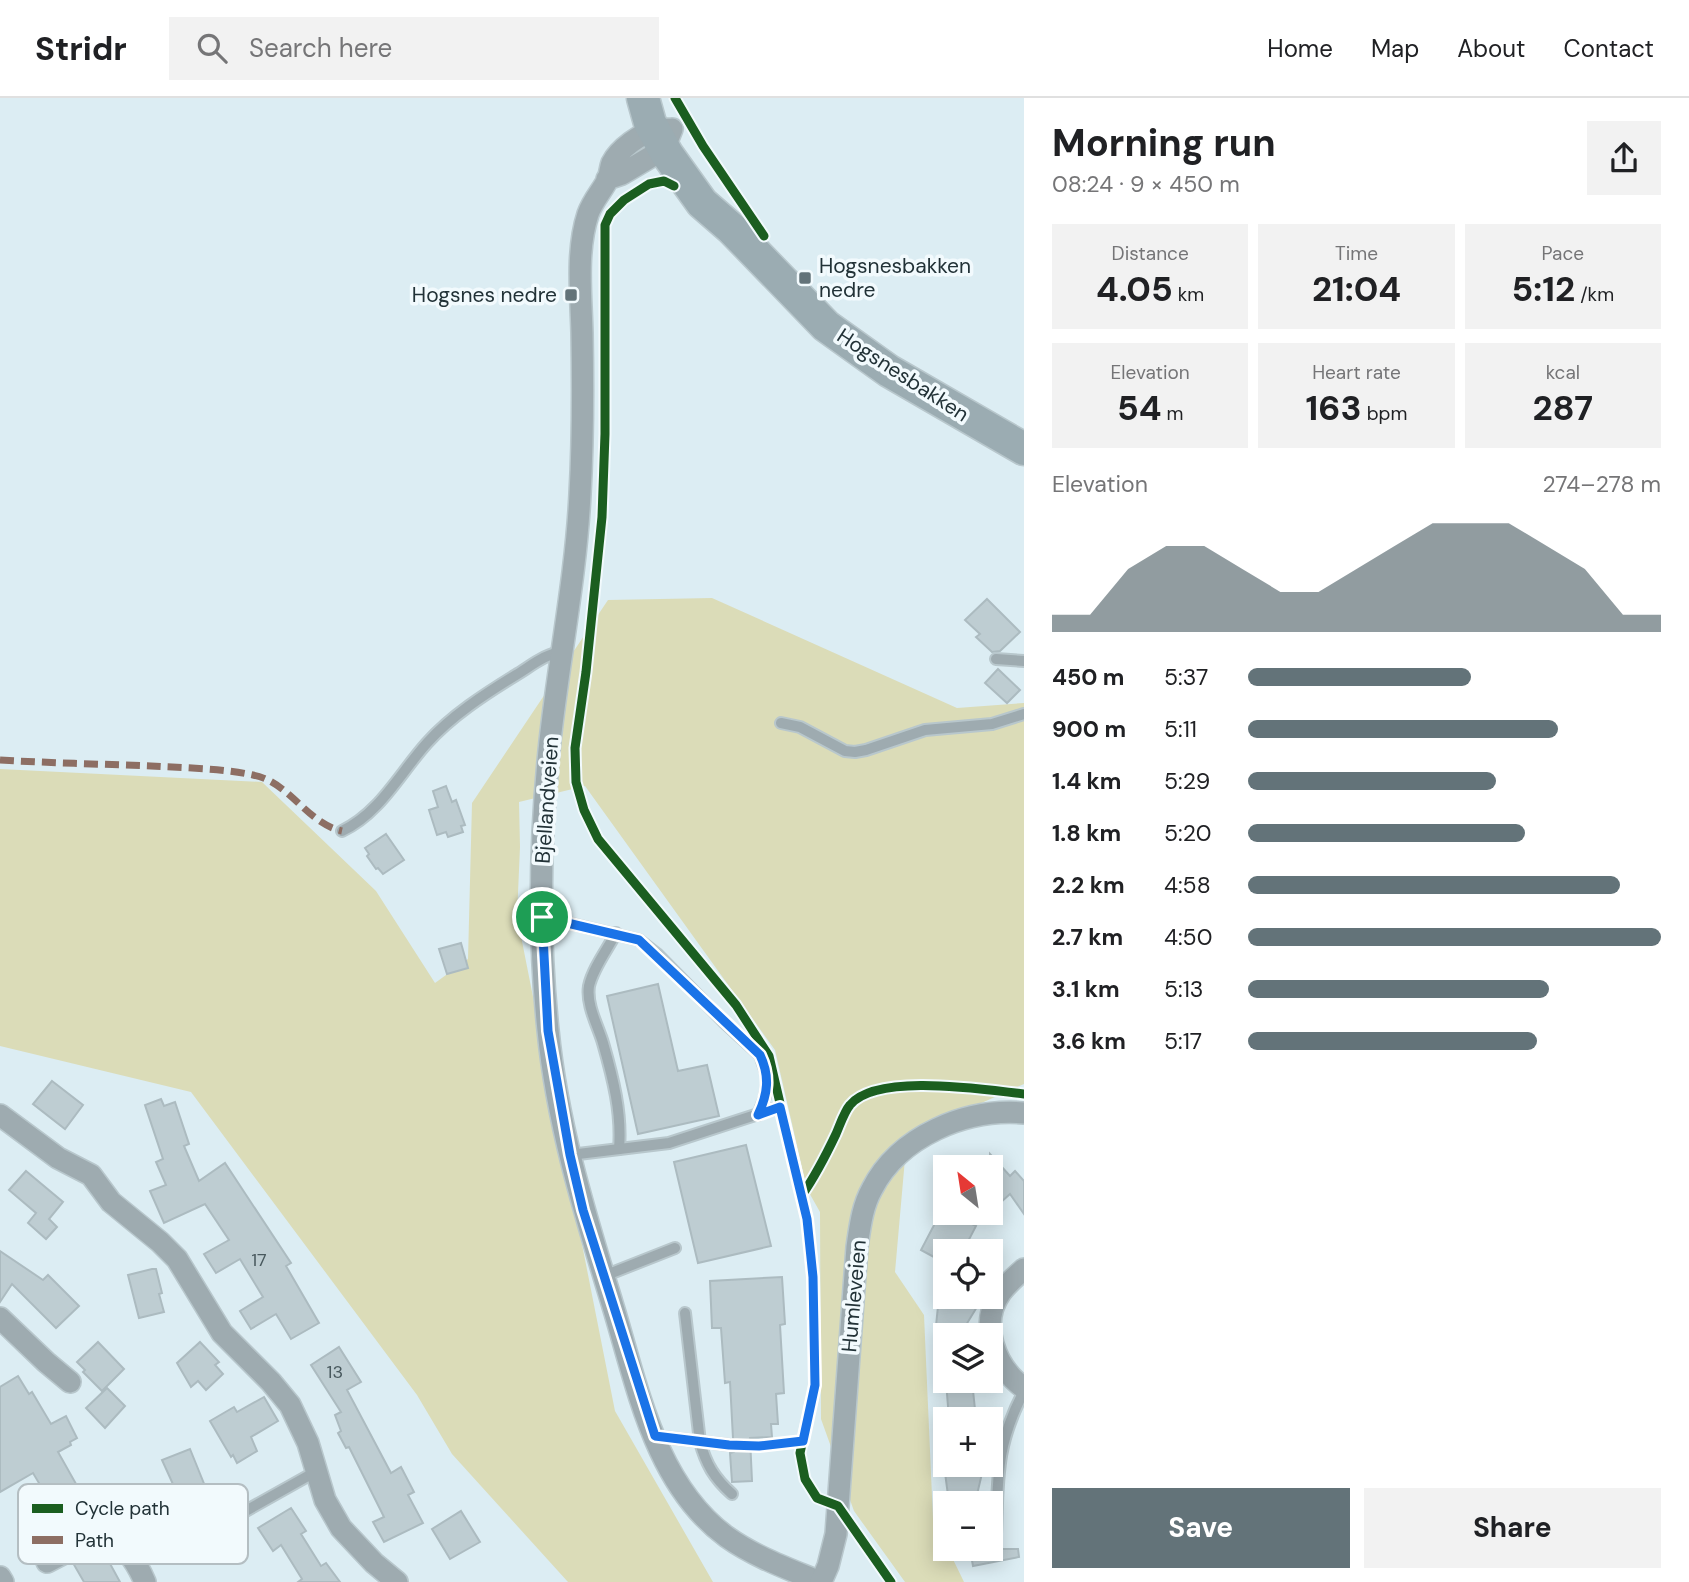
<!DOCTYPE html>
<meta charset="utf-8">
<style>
:root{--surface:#fff;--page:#f2f2f2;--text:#202124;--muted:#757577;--line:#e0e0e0;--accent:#637379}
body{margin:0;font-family:"DM Sans",sans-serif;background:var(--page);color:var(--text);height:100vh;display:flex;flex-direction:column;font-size:26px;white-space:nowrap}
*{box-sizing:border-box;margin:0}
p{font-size:23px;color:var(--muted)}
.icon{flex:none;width:38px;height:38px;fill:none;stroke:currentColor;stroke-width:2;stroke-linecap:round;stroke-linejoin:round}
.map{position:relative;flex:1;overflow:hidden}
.sheet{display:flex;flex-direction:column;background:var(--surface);width:665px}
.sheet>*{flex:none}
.needle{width:46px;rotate:330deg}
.controls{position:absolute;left:933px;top:1057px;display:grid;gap:14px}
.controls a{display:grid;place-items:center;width:70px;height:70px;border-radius:0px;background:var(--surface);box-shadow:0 4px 18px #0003;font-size:35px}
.pin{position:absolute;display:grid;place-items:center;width:60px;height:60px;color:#fff;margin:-30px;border:4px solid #fff;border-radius:50%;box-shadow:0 2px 7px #0007}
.round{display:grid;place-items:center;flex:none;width:74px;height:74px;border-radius:0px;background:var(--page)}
.head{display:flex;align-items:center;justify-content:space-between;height:119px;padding:0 28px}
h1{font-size:38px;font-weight:700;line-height:52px}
.metrics{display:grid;grid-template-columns:repeat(3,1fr);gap:10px;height:119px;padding:7px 28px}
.metrics div{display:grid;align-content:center;border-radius:0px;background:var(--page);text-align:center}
.metrics b{font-size:35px;font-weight:700}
.metrics small{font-size:19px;font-weight:400}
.metrics p{font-size:19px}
.chart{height:196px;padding:14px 28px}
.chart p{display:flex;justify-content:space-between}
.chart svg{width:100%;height:126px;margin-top:7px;fill:var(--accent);opacity:.7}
.button{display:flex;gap:14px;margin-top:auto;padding:14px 28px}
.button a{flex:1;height:80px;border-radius:0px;background:var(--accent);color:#fff;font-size:28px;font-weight:700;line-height:80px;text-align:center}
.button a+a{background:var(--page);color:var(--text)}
ul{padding:0 28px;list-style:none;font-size:23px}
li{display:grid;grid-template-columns:112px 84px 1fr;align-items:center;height:52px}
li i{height:18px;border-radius:9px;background:var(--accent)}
header{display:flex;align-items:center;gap:42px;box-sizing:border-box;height:98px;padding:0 35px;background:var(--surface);border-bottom:2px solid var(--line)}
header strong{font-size:33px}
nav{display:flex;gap:38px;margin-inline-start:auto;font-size:24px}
.search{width:490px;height:63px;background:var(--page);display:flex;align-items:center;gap:18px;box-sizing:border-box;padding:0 24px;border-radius:0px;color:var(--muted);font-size:26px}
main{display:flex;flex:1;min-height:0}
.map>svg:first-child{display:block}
</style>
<header>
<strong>Stridr</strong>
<div class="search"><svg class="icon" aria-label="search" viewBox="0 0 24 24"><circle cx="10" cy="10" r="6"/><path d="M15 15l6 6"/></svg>Search here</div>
<nav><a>Home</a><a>Map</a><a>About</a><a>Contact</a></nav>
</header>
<main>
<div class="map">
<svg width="1024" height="1484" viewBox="0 0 1024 1484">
<rect width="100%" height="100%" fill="#dcedf3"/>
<polygon fill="#dbdcb8" points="712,500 957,610 1024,605 1024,986 907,1038 895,1174 924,1217 933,1421 945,1445 945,1451 948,1451 964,1484 905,1484 854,1413 821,1321 820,1114 807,1091 775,952 585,688 519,704 520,749 517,818 615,1313 713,1484 568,1484 452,1356 417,1297 191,994 0,948 0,671 262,684 376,793 435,885 468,861 472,705 608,502"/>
<g fill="#becdd2" stroke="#acbbc0" stroke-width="2">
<polygon points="987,501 1020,534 1000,553 992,554 976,539 980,536 965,522"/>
<polygon points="998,571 1020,592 1007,605 985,585"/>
<polygon points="446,688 452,704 456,702 465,727 461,728 463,734 448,739 446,734 437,737 429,712 438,709 433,693"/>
<polygon points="386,736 404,762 383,776 378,770 376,771 367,758 369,756 365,750"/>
<polygon points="461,845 468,870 447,876 439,851"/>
<polygon points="658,886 678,973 707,967 719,1018 638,1036 607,898"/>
<polygon points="52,983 83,1007 65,1031 33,1006"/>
<polygon points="161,1001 164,1008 175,1004 189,1046 184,1048 199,1083 225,1065 291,1165 286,1168 319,1225 291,1241 276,1216 251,1231 240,1213 263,1199 240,1161 216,1175 204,1156 229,1142 205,1106 164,1125 150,1093 166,1087 156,1064 163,1061 145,1007"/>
<polygon points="746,1047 771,1148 698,1165 674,1064"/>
<polygon points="990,1056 1010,1078 1015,1073 1024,1083 1024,1116 1010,1096 990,1114"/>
<polygon points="26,1073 63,1104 49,1121 57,1129 46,1141 28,1125 36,1115 9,1092"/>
<polygon points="943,1110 945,1115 951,1115 976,1128 963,1153 945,1153 945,1165 921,1152"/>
<polygon points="0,1153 43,1182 48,1177 79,1208 56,1230 12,1186 0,1204"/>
<polygon points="152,1171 156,1171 162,1195 159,1196 164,1214 139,1220 128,1177"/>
<polygon points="782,1179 785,1226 780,1227 784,1295 776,1296 778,1326 771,1326 772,1339 750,1340 752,1383 732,1384 730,1355 734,1354 737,1347 733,1340 730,1284 725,1285 721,1230 712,1230 710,1183"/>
<polygon points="939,1199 983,1199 966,1227 965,1237 935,1237"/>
<polygon points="98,1244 124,1271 102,1293 83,1274 85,1272 77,1264"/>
<polygon points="200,1244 219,1264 215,1267 223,1276 206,1292 198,1283 191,1289 177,1265"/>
<polygon points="339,1249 361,1284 347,1292 391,1375 401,1369 414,1394 408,1397 423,1425 384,1444 373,1424 384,1419 349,1349 346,1350 338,1335 341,1333 335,1317 341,1314 311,1267"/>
<polygon points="18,1278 29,1296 32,1294 51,1326 66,1318 77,1340 70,1344 71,1347 58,1354 98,1425 70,1437 33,1375 0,1394 0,1289"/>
<polygon points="946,1283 972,1283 976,1321 949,1321"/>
<polygon points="107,1290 125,1308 105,1330 86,1310"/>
<polygon points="264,1299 278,1323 251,1339 257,1353 237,1365 233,1357 231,1359 210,1323 234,1309 237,1314"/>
<polygon points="190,1351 209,1398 207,1399 209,1405 186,1415 162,1362"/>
<polygon points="944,1367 984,1367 975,1405 949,1405"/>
<polygon points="291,1410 306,1433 301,1436 321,1468 326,1465 340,1484 298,1484 302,1481 281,1447 273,1453 258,1430"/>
<polygon points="461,1413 480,1444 450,1461 432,1431"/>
<polygon points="102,1451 120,1484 84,1484 73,1465"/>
<polygon points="970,1451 1018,1451 1019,1459 973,1468"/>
</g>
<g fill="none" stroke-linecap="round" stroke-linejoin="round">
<defs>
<g id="lane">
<polyline points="996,561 1024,563"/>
<polyline points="781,625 800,629 845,653 855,654 866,652 925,632 992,626 1024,616"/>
<path d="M342,733C380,715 400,675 427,645C451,618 485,596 516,577C531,568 546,555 563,554"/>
<polyline points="543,819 639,842 657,856 724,924 760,957 768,980 765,999 758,1017"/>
<path d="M616,835C607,852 593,870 589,888C586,907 598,928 603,945C613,980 622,1015 619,1051"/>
<polyline points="570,1057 669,1045 780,1009"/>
<polyline points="604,1178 675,1150"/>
<path d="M685,1215L700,1344C706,1366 714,1380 732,1396"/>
<polyline points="655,1338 729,1347"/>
<polyline points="210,1433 315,1374"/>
<path d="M996,1436C998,1377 996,1347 1024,1293"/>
</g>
<g id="street">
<path d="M607,81L622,76L664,51L672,31C666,32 661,30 656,32C641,35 619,51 612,65C610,70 610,76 608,81C602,93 593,102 588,116C576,153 581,196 582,235C583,289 583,343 580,396C576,479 559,561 550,643C540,738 538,837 548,932C557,1026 585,1116 612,1205C637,1286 654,1386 727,1439C755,1459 789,1471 820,1484"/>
<polyline points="0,1017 58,1060 91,1077 111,1104 160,1144 177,1161 222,1235 271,1284 290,1307 308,1345 325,1402 341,1430 374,1465 397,1484"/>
<path d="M1024,1171C1016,1178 1007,1186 1001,1194C978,1226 995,1269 1024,1290"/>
<polyline points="0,1220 46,1264 70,1284"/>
<path d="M47,1464L95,1439L107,1436C125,1447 137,1465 145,1484"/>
<polyline points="0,1479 3,1484"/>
<path d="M821,1484L828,1468L836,1436L857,1149C860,1129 862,1109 872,1091C899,1038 966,1010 1024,1015"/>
</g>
<polyline id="primary" points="643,0 650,25 667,56 702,105 732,131 826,228 889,273 1024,351"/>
</defs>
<use href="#lane" stroke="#b8c7cc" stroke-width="14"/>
<use href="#street" stroke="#b8c7cc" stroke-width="24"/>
<use href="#primary" stroke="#b8c7cc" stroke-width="35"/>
<polyline stroke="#a2aeb2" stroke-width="3.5" stroke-dasharray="3.5 3.5" stroke-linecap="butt" points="742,1347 803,1343"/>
<use href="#lane" stroke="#9eabb0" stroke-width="10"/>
<use href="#street" stroke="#9eabb0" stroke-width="21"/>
<use href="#primary" stroke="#9bacb2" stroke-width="32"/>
<path stroke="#8d6e63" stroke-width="7" stroke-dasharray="14 7" stroke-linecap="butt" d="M0,662C50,665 101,666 151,668C184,670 220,670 253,677C290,684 306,725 342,733"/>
<defs>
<g id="cycleway">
<polyline points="675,0 703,48 764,138"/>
<polyline points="674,88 664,83 649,86 624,102 610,116 605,127 605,336 602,419 586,574 575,650 576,684 584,712 598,741 736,907 769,958 807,1121 813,1179 815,1287 800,1355 805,1381 817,1400 838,1408 891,1484"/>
<path d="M802,1097C816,1077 826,1057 836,1036C840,1027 844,1014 850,1007C877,974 986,992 1024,996"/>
</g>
</defs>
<use href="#cycleway" stroke="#f2fafd" stroke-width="13"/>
<use href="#cycleway" stroke="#1b5e20" stroke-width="9"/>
</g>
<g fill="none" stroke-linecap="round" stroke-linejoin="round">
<defs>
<path id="route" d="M542,819L639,842L760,957C770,978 768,996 758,1017L780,1009L807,1121L813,1179L815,1287L803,1343L759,1348L729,1347L655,1338L583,1112L570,1057L548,933Z"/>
</defs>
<use href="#route" stroke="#fff" stroke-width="14"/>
<use href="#route" stroke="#1a73e8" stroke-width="9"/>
</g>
<g fill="#637379" stroke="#f2fafd" stroke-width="2.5">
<rect x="798" y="173" width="14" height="14" rx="3.5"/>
<rect x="564" y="190" width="14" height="14" rx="3.5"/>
</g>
<g text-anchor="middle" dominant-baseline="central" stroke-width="7" stroke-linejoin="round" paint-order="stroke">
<g font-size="18" fill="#49595e">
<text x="259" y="1162">17</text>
<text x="335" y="1274">13</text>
</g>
<g font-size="21" fill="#223237" stroke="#f2fafd" text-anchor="start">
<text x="819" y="168">Hogsnesbakken<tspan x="819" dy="24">nedre</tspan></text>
<text x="557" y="197" text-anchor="end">Hogsnes nedre</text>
</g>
<g font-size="21" fill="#223237" stroke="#f2fafd">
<text transform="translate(903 277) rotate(33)">Hogsnesbakken</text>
<text transform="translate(547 702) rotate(-86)">Bjellandveien</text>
<text transform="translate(854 1198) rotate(-85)">Humleveien</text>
</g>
</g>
<rect x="18" y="1386" width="230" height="80" rx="10" fill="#f2fafd" stroke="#b4bec2" stroke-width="2"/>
<rect x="32" y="1406" width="31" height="9" fill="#1b5e20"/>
<rect x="32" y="1438" width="31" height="8" fill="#8d6e63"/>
<g font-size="19" fill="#223237">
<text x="75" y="1417">Cycle path</text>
<text x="75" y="1449">Path</text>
</g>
</svg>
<div class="controls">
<a><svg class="needle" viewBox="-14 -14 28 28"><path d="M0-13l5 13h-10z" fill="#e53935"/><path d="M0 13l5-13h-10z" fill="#757577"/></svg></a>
<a><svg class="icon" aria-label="locate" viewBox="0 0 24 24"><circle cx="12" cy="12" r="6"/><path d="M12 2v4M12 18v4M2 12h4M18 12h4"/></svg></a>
<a><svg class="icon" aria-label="layers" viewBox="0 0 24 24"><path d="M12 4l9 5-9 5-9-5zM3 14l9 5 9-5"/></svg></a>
<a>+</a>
<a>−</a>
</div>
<div class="pin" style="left:542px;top:819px;background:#1e9e55"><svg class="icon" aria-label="arrive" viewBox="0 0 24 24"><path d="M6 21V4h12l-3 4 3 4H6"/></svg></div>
</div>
<section class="sheet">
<div class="head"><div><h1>Morning run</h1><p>08:24 · 9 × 450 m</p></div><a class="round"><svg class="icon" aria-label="share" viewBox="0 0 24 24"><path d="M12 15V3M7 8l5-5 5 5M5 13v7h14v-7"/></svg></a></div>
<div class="metrics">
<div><p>Distance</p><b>4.05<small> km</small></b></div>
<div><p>Time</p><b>21:04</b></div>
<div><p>Pace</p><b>5:12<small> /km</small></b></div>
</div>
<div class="metrics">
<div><p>Elevation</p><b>54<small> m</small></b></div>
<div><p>Heart rate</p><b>163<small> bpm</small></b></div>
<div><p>kcal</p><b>287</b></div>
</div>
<div class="chart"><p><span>Elevation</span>274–278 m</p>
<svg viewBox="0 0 160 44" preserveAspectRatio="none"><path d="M0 44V38L10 38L20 22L30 14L40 14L50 22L60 30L70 30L80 22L90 14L100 6L110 6L120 6L130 14L140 22L150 38L160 38V44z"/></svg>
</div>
<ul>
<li><b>450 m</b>5:37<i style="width:54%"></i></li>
<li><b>900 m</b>5:11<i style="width:75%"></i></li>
<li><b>1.4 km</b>5:29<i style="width:60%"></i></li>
<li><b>1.8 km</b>5:20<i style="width:67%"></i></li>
<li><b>2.2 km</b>4:58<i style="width:90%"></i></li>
<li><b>2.7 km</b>4:50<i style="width:100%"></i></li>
<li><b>3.1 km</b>5:13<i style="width:73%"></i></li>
<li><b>3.6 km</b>5:17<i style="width:70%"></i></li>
</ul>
<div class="button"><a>Save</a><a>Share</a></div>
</section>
</main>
